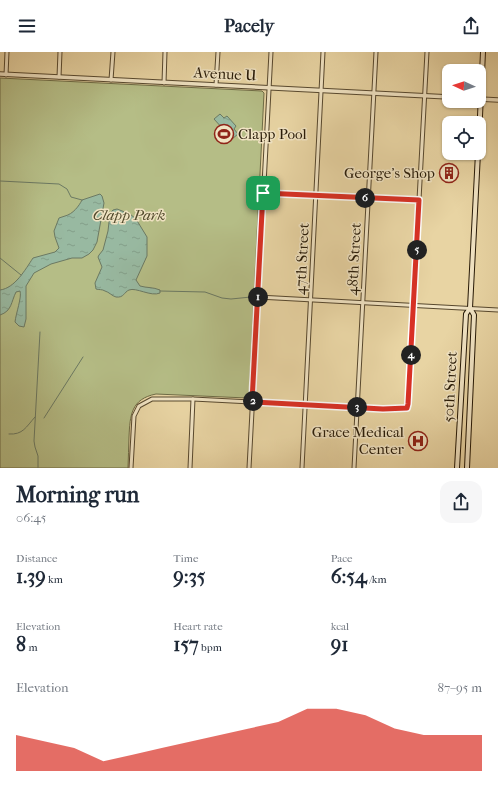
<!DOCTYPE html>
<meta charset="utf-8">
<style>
:root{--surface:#fff;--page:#f6f6f7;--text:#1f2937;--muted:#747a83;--accent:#d93025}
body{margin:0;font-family:"IM FELL French Canon",serif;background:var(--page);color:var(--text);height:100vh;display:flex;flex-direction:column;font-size:15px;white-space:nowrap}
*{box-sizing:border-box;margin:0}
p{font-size:13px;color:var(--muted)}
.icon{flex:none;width:22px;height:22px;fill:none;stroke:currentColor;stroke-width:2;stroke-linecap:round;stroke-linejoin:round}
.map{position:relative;height:416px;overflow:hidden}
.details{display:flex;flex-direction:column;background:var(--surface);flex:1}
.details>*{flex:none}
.needle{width:26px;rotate:273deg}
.controls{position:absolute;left:442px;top:12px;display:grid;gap:8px}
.controls a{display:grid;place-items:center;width:44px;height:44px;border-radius:8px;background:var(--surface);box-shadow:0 1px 3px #0004;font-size:20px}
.pin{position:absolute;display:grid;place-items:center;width:34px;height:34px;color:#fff;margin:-17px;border-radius:8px;box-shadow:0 2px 6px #0006}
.km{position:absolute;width:20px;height:20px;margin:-10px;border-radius:50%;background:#222;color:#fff;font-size:11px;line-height:20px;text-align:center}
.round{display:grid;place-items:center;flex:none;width:42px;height:42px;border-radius:12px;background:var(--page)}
.summary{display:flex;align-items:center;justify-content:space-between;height:68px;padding:0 16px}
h1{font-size:22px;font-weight:700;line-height:30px}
.figures{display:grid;grid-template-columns:repeat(3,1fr);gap:6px;height:68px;padding:4px 16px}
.figures div{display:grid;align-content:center}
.figures b{font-size:20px;font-weight:700}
.figures small{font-size:11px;font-weight:400}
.figures p{font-size:11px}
.chart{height:112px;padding:8px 16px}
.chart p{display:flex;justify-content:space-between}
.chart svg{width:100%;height:72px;margin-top:4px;fill:var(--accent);opacity:.7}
header{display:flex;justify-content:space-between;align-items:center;height:52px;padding:0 16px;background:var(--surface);font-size:18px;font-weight:700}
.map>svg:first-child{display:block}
</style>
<header><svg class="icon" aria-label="menu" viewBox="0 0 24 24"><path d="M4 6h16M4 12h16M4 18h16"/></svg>Pacely<svg class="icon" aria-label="share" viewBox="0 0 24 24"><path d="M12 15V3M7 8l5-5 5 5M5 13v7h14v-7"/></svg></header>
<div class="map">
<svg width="498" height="416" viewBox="0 0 498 416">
<defs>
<pattern id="water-ripples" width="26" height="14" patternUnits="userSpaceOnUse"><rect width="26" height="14" fill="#98b9a1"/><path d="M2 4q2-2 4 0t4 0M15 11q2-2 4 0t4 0" fill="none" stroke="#839e89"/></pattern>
</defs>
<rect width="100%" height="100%" fill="#e8d4a3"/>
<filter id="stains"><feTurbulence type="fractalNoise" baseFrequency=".005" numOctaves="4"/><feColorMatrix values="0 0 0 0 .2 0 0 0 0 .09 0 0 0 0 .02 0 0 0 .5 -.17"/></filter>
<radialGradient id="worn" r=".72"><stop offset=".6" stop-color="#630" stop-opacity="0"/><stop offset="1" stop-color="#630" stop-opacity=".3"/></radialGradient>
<path fill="#b5bd86" stroke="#6e6c46" d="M0,26L262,39L264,41L249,345L247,346L156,342C131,347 130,363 129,385C129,395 128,406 128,416H0Z"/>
<g fill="url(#water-ripples)" stroke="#6b7963">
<polygon points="220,62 224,66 227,64 236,74 234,77 238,82 232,87 214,67"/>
<path d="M100,142L102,144L104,151L97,190L93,198L89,202L82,206H72L51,212L34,221L26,234V267L24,275L19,274L15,270C16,261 22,245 20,239L16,240C11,250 12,259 0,263V238C15,236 25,218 33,206L55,200L59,196L55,185L54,179L59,166C61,165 63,165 65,164C73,162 79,154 82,148Z"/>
<path d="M117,157L130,162L136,167L147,185V204L136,228L140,234C147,236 153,235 160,238V241C151,245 136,235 129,238C124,240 124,246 116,245C112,244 109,240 105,239C102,237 99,238 96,237L95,231L102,215L98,205L99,203L103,198L108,179L110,161L113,158Z"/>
</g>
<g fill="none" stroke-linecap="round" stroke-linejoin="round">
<g stroke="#6b7963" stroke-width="1">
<polyline points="0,129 59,132 67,137 71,145 82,148"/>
<polyline points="0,206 21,223"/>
<polyline points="160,239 205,240 222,246 231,247 251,245"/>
<polyline points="44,366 83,305"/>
<path d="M9,382C23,383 26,375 35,365"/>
<polyline points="38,416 38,404 35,395 34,389 40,280"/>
</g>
<defs>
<g id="minor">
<polyline points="6,23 7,0"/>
<polyline points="59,25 60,0"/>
<polyline points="111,28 113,0"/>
<polyline points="164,31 165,0"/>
<polyline points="216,33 218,0"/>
<polyline points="263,141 419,148"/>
<polyline points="258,245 498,258"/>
<polyline points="131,416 134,364 139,354 152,347 193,347 383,357 407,356 408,351 427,0"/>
<polyline points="190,416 193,347"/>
<polyline points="249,416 271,0"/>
<polyline points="302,416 323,0"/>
<polyline points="354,416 376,0"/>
</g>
<g id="tertiary">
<polyline points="0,22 449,45"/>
<polyline points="479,47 498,48"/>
</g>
<g id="secondary">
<polyline points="479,85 483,0"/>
<polyline points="457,416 466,262 470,256"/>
<polyline points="467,416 474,263 470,256 478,101"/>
</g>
</defs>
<use href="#minor" stroke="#57482e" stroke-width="5"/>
<use href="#tertiary" stroke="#57482e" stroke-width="5.5"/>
<use href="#secondary" stroke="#271a07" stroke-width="6"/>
<use href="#minor" stroke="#f0e3c3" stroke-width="3"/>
<use href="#tertiary" stroke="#f0e3c3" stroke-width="3.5"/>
<use href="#secondary" stroke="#f0e3c3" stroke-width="4"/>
</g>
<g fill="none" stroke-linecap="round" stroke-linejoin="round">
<defs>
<polygon id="route" points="263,141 419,148 408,352 407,356 383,357 252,350"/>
</defs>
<use href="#route" stroke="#fff" stroke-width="8"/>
<use href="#route" stroke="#d93025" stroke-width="5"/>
</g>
<defs>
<symbol id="stadium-ring" viewBox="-11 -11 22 22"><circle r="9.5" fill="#f0e3c3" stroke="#8f2418" stroke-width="1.5"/><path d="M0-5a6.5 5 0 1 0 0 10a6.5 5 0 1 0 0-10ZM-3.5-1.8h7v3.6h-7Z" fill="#8f2418"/></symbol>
<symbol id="building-ring" viewBox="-11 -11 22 22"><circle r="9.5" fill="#f0e3c3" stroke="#8f2418" stroke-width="1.5"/><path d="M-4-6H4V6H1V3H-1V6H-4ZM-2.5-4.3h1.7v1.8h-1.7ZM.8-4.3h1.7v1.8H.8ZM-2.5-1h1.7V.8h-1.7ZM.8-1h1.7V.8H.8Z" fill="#8f2418"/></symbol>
<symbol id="hospital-ring" viewBox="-11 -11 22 22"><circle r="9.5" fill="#f0e3c3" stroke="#8f2418" stroke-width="1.5"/><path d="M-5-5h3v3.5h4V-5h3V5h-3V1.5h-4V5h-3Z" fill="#8f2418"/></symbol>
</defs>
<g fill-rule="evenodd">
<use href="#stadium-ring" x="213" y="71" width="22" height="22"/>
<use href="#building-ring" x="438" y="110" width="22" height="22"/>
<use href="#hospital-ring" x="407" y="378" width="22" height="22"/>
</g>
<g text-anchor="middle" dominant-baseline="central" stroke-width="3" stroke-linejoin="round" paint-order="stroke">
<g font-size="15" fill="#271a07" stroke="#f0e3c3">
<text transform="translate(225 22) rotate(3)">Avenue U</text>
<text transform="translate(302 207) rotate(-87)">47th Street</text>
<text transform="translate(354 207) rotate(-87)">48th Street</text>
<text transform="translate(450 335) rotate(-87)">50th Street</text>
</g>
<g font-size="15" fill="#271a07" stroke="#f0e3c3" text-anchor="end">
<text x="238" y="82" text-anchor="start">Clapp Pool</text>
<text x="435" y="121">George's Shop</text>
<text x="404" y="380">Grace Medical<tspan x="404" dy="17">Center</tspan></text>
</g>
<g font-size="15" font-style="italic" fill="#524b2d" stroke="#f0e3c3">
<text x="129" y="163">Clapp Park</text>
</g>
</g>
<rect width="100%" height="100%" filter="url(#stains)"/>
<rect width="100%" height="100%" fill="url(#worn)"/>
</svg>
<div class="controls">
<a><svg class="needle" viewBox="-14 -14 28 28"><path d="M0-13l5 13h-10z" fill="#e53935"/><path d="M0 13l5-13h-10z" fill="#747a83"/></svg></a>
<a><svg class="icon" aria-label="locate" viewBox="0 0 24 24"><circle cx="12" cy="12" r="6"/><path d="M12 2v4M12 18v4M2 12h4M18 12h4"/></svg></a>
</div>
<div class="pin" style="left:263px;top:141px;background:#1e9e55"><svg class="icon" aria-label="arrive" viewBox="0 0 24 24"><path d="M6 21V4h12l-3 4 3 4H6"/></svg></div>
<b class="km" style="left:258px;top:245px">1</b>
<b class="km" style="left:253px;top:349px">2</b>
<b class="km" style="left:357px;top:355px">3</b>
<b class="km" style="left:411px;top:303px">4</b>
<b class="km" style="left:417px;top:198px">5</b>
<b class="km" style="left:365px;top:146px">6</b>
</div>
<section class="details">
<div class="summary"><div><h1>Morning run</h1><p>06:45</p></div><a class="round"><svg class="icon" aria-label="share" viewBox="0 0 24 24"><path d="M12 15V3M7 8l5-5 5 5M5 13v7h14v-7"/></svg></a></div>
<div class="figures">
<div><p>Distance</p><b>1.39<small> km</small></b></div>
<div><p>Time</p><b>9:35</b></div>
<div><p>Pace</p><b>6:54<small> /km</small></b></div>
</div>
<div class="figures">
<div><p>Elevation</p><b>8<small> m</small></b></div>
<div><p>Heart rate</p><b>157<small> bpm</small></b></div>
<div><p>kcal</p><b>91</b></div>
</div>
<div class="chart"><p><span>Elevation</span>87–95 m</p>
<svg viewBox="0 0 160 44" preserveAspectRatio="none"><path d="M0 44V22L10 26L20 30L30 38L40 34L50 30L60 26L70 22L80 18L90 14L100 6L110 6L120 10L130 18L140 22L150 22L160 22V44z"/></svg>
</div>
</section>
